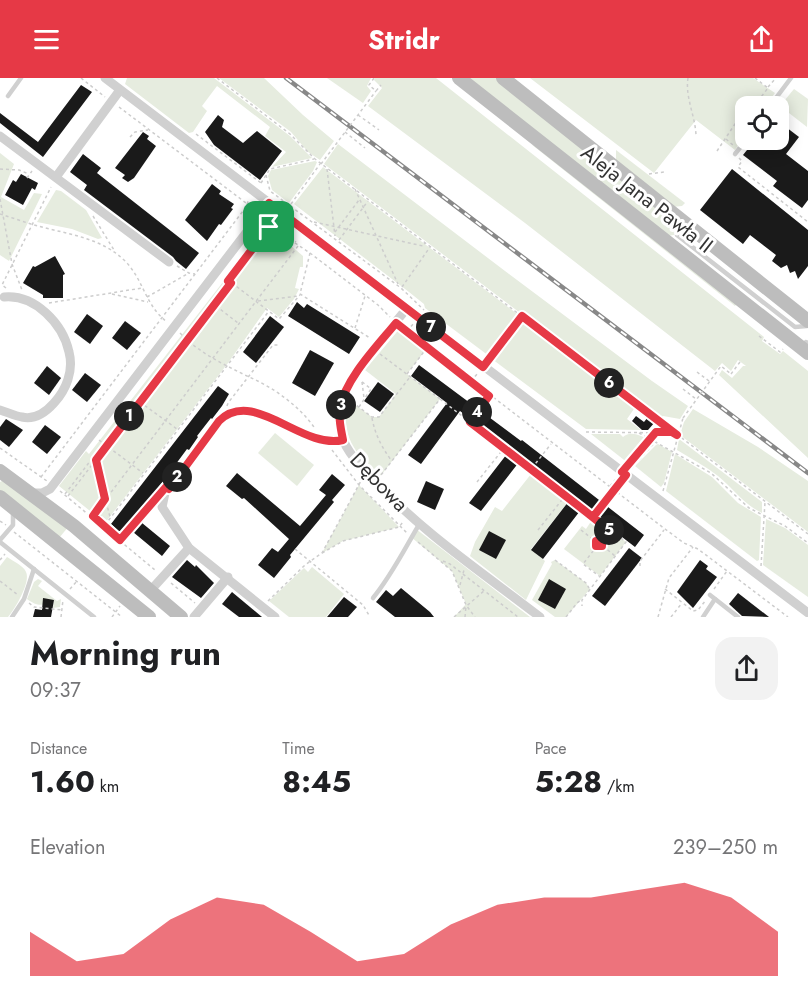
<!DOCTYPE html>
<meta charset="utf-8">
<style>
:root{--surface:#fff;--page:#f2f2f2;--text:#202124;--muted:#757577;--accent:#e63946}
body{margin:0;font-family:Jost,sans-serif;background:var(--page);color:var(--text);height:100vh;display:flex;flex-direction:column;font-size:22px;white-space:nowrap}
*{box-sizing:border-box;margin:0}
p{font-size:20px;color:var(--muted)}
.icon{flex:none;width:33px;height:33px;fill:none;stroke:currentColor;stroke-width:2;stroke-linecap:round;stroke-linejoin:round}
.map{position:relative;height:539px;overflow:hidden}
.side{display:flex;flex-direction:column;background:var(--surface);flex:1}
.side>*{flex:none}
.controls{position:absolute;left:735px;top:18px;display:grid;gap:12px}
.controls a{display:grid;place-items:center;width:54px;height:54px;border-radius:12px;background:var(--surface);box-shadow:0 3px 15px #0003;font-size:30px}
.pin{position:absolute;display:grid;place-items:center;width:51px;height:51px;color:#fff;margin:-26px;border-radius:12px;box-shadow:0 3px 9px #0006}
.km{position:absolute;width:30px;height:30px;margin:-15px;border-radius:50%;background:#222;color:#fff;font-size:16px;line-height:30px;text-align:center}
.round{display:grid;place-items:center;flex:none;width:63px;height:63px;border-radius:18px;background:var(--page)}
.summary{display:flex;align-items:center;justify-content:space-between;height:102px;padding:0 30px}
h1{font-size:33px;font-weight:700;line-height:45px}
.stats{display:grid;grid-template-columns:repeat(3,1fr);gap:9px;height:102px;padding:6px 30px}
.stats div{display:grid;align-content:center}
.stats b{font-size:30px;font-weight:700}
.stats small{font-size:16px;font-weight:400}
.stats p{font-size:16px}
.chart{height:168px;padding:12px 30px}
.chart p{display:flex;justify-content:space-between}
.chart svg{width:100%;height:108px;margin-top:6px;fill:var(--accent);opacity:.7}
header{display:flex;justify-content:space-between;align-items:center;height:78px;padding:0 30px;background:var(--accent);color:#fff;font-size:27px;font-weight:700}
.map>svg:first-child{display:block}
</style>
<header><svg class="icon" aria-label="menu" viewBox="0 0 24 24"><path d="M4 6h16M4 12h16M4 18h16"/></svg>Stridr<svg class="icon" aria-label="share" viewBox="0 0 24 24"><path d="M12 15V3M7 8l5-5 5 5M5 13v7h14v-7"/></svg></header>
<div class="map">
<svg width="808" height="539" viewBox="0 0 808 539">
<rect width="100%" height="100%" fill="#fff"/>
<g fill="#e6ecdf">
<polygon points="127,0 214,0 290,58 312,80 272,89 286,74 265,58 270,49 217,8 202,28 207,33 193,54 189,55 125,6"/>
<polygon points="219,0 264,0 303,37 334,63 320,82 308,74 291,54"/>
<polygon points="327,0 371,0 367,8 371,13 363,25"/>
<polygon points="375,0 436,0 759,255 764,259 762,263 780,276 783,273 808,293 808,380 719,297 722,292 732,300 743,288 746,288 738,282 731,293 722,285 715,293 525,145 368,28 382,10 374,2"/>
<polygon points="466,0 497,0 673,142 674,157 666,158"/>
<polygon points="530,0 753,0 775,15 765,28 746,28 745,57 735,72 696,42 654,95"/>
<polygon points="794,11 808,21 807,49 780,28"/>
<polygon points="338,66 505,193 652,303 688,328 680,341 663,338 661,342 324,86"/>
<polygon points="531,66 550,77 737,225 735,228"/>
<polygon points="616,72 685,125 682,128 672,129 616,82"/>
<polygon points="0,75 14,86 1,119 24,132 34,115 42,116 9,183 0,177"/>
<polygon points="315,83 317,84 313,93 289,125 272,112 268,98 271,92"/>
<polygon points="323,89 520,238 489,278 425,230 424,226 409,214 294,126"/>
<polygon points="56,112 61,113 86,132 102,160 98,161 72,151 37,144"/>
<polygon points="265,150 283,161 303,178 303,189 300,189 295,210 299,211 294,221 279,239 267,230 228,285 105,445 59,408 86,373 89,376"/>
<polygon points="522,241 636,328 627,341 641,352 586,351 492,281"/>
<path d="M401,249L427,270L407,296L440,321L379,400C354,372 341,360 347,321L372,339H379L396,316L365,292Z"/>
<polygon points="693,331 758,369 808,403 808,454 680,357 684,344"/>
<polygon points="275,355 314,387 297,408 258,375"/>
<path d="M591,356H620L623,359C631,352 641,358 649,362L628,385Z"/>
<path d="M679,361L762,424V435C743,426 733,410 718,398C705,388 690,380 677,372Z"/>
<polygon points="658,366 672,374 664,405 661,409 635,388 656,367"/>
<polygon points="675,376 712,399 738,425 761,439 759,482 757,483 666,413"/>
<polygon points="535,391 574,420 568,424 531,471 545,483 526,522 470,478 475,464 495,429 502,433"/>
<polygon points="4,402 69,448 59,460 0,415 0,404"/>
<polygon points="359,407 399,449 343,463 322,475"/>
<polygon points="594,439 626,464 600,498 564,471 582,448 586,451"/>
<polygon points="766,441 785,450 808,467 808,519 763,487"/>
<polygon points="416,451 530,539 454,539 466,526 452,493 411,459"/>
<path d="M7,479C13,483 24,488 26,494C31,504 15,531 8,539H0V488Z"/>
<polygon points="555,482 586,505 590,511 566,539 555,539 532,522 552,486 551,484"/>
<polygon points="312,489 344,516 326,539 289,539 269,523 304,490 308,494"/>
<path d="M38,501L42,503L38,508L57,523L61,521L60,529L53,530L54,522C43,528 38,529 27,521L34,504Z"/>
</g>
<g fill="#1a1a1a">
<polygon points="81,7 92,14 43,79 0,45 0,35 38,64"/>
<polygon points="218,37 224,42 222,49 243,65 257,53 282,73 260,102 214,67 205,54"/>
<polygon points="778,43 799,59 786,76 808,93 808,122 802,130 773,108 777,103 743,77 755,62 778,62"/>
<polygon points="143,54 149,58 147,61 156,68 134,100 128,104 122,100 125,97 115,90"/>
<polygon points="83,76 101,90 97,95 199,175 186,191 176,183 173,179 84,112 87,107 70,94"/>
<polygon points="732,91 808,152 808,188 798,201 795,193 790,195 787,187 781,190 772,183 776,177 750,157 743,166 700,132"/>
<polygon points="21,96 38,105 35,112 32,110 23,127 5,117 13,102 16,104"/>
<polygon points="212,106 221,113 219,116 234,126 231,130 233,131 221,147 219,146 207,163 185,142"/>
<polygon points="55,178 65,196 63,197 63,220 43,220 43,217 23,205 33,188 35,189"/>
<polygon points="297,224 304,230 307,226 360,259 349,276 288,238"/>
<polygon points="87,236 103,248 90,266 74,254"/>
<polygon points="270,238 284,249 256,285 243,274"/>
<polygon points="125,243 141,255 127,272 112,260"/>
<polygon points="310,272 334,285 315,318 292,305"/>
<polygon points="419,287 521,363 522,362 644,457 635,469 596,439 597,437 583,429 543,481 531,472 572,419 523,379 481,433 469,425 510,372 460,333 421,386 408,377 447,325 411,298"/>
<polygon points="47,288 61,300 49,317 34,305"/>
<polygon points="85,295 101,307 87,324 72,312"/>
<polygon points="378,304 394,316 380,334 364,323"/>
<polygon points="218,308 229,316 222,328 212,341 211,340 197,358 198,359 189,372 187,371 136,440 170,468 162,478 127,449 122,456 111,446"/>
<polygon points="636,338 644,344 648,339 655,344 648,352 642,352 632,343"/>
<polygon points="6,341 23,352 9,369 0,362 0,349"/>
<polygon points="45,347 61,359 47,376 32,364"/>
<polygon points="237,395 300,448 326,417 319,412 332,396 345,407 332,422 334,424 290,477 291,479 274,500 258,487 272,470 278,474 289,461 244,420 242,421 226,408"/>
<polygon points="426,403 444,411 435,432 417,424"/>
<polygon points="489,453 506,462 496,481 479,472"/>
<polygon points="629,470 642,480 605,528 592,518"/>
<polygon points="187,482 195,489 196,487 214,505 201,520 172,499"/>
<polygon points="700,482 708,488 706,491 717,499 693,530 677,514"/>
<polygon points="549,501 566,511 555,531 538,522"/>
<polygon points="401,510 430,534 434,539 395,539 376,524 386,512 393,518"/>
<polygon points="232,514 262,539 239,539 222,526"/>
<polygon points="738,515 769,539 742,538 729,526"/>
<polygon points="344,519 357,529 348,539 327,539"/>
<polygon points="43,520 54,522 51,539 33,539 35,531 42,532"/>
</g>
<g fill="none" stroke-linecap="round" stroke-linejoin="round">
<g stroke="#cdcdcd" stroke-width="1.5" stroke-dasharray="3 3" stroke-linecap="butt">
<polyline points="81,0 105,19"/>
<polyline points="217,0 290,56 315,81 808,456"/>
<polyline points="374,0 369,7 376,13 381,7"/>
<path d="M688,0C685,19 695,37 696,57"/>
<polyline points="755,0 768,10 758,23"/>
<polyline points="768,9 776,0"/>
<polyline points="752,28 758,23 766,23"/>
<polyline points="119,29 254,131"/>
<polyline points="358,37 379,52"/>
<polyline points="345,54 365,70"/>
<polyline points="196,56 261,105"/>
<polyline points="130,59 135,54 148,52"/>
<polyline points="726,61 734,68"/>
<polyline points="717,73 735,46 746,35"/>
<polyline points="739,80 742,83 738,89 808,144"/>
<polyline points="0,91 19,92 29,96"/>
<polyline points="327,91 335,158"/>
<polyline points="649,96 664,94"/>
<polyline points="266,97 270,113 401,210 424,232"/>
<polyline points="27,100 32,93"/>
<polyline points="261,105 270,91 314,81"/>
<polyline points="355,111 398,206"/>
<polyline points="0,121 12,186 22,212"/>
<polyline points="291,126 320,86"/>
<path d="M0,136C10,139 21,143 31,146C63,156 101,158 126,184C144,203 145,227 167,244"/>
<polyline points="93,138 114,172"/>
<polyline points="267,141 296,164"/>
<polyline points="314,144 423,168 425,165"/>
<polyline points="265,145 310,175 378,227 390,239"/>
<polyline points="335,154 359,122"/>
<polyline points="339,162 368,123"/>
<polyline points="310,175 300,216 370,260"/>
<polyline points="177,188 189,195 195,196"/>
<polyline points="232,205 279,241 300,217"/>
<polyline points="402,209 430,169"/>
<polyline points="6,210 2,207 51,109"/>
<polyline points="112,216 148,224"/>
<polyline points="147,219 189,195"/>
<polyline points="258,223 298,218"/>
<polyline points="49,225 142,210"/>
<polyline points="216,228 238,245"/>
<polyline points="355,250 365,218"/>
<polyline points="403,250 665,451 684,465 698,471 788,539"/>
<polyline points="407,253 414,245"/>
<path d="M180,255C199,275 223,286 247,298C273,309 298,327 314,349"/>
<polyline points="759,258 780,274 783,271"/>
<polyline points="380,276 440,321 381,397"/>
<polyline points="489,283 522,238"/>
<polyline points="697,294 709,303"/>
<polyline points="407,296 426,271"/>
<polyline points="731,296 740,284"/>
<polyline points="471,303 478,295"/>
<polyline points="362,304 364,320"/>
<polyline points="683,311 696,321"/>
<polyline points="440,321 626,464 582,522 582,528"/>
<polyline points="140,324 177,351"/>
<polyline points="352,324 372,339 379,339 410,299"/>
<polyline points="227,328 228,325 273,267 279,267"/>
<polyline points="359,329 371,311 361,303"/>
<path d="M372,340C375,356 381,368 391,382"/>
<polyline points="470,343 489,318"/>
<polyline points="586,354 674,355"/>
<polyline points="639,355 711,395 749,430 785,448 808,465"/>
<polyline points="99,362 143,395"/>
<polyline points="0,370 47,403"/>
<polyline points="332,372 359,407 407,455"/>
<polyline points="96,383 110,439"/>
<polyline points="628,388 656,355"/>
<polyline points="532,390 551,366"/>
<polyline points="631,391 656,363"/>
<polyline points="41,399 246,129 249,121"/>
<polyline points="477,404 504,370"/>
<polyline points="610,408 616,401"/>
<polyline points="60,413 155,492"/>
<polyline points="663,413 683,340"/>
<polyline points="65,416 276,140"/>
<polyline points="68,418 280,143"/>
<polyline points="93,438 298,168"/>
<polyline points="594,438 620,404"/>
<polyline points="0,443 6,447"/>
<polyline points="105,447 269,233"/>
<polyline points="538,452 565,418"/>
<polyline points="581,452 595,463"/>
<polyline points="14,454 122,539"/>
<polyline points="121,461 153,427"/>
<circle cx="599" cy="465" r="4"/>
<polyline points="602,462 609,452"/>
<polyline points="418,464 452,493 466,527 475,539"/>
<polyline points="597,468 583,486 599,498"/>
<polyline points="603,468 615,478"/>
<polyline points="295,471 363,527 370,539"/>
<polyline points="322,475 343,463 399,449 403,444"/>
<polyline points="0,482 5,476"/>
<polyline points="555,482 586,505 589,510"/>
<polyline points="443,483 450,486 518,539"/>
<polyline points="640,488 640,483 664,452"/>
<polyline points="761,488 765,424"/>
<polyline points="0,503 18,517"/>
<polyline points="171,505 195,525"/>
<polyline points="460,507 464,492"/>
<polyline points="70,511 77,503"/>
<polyline points="665,511 693,533 698,532 706,522"/>
<polyline points="714,511 727,493"/>
<polyline points="268,523 305,487 322,475 362,401"/>
<polyline points="29,525 34,529 62,532"/>
<polyline points="61,539 63,522"/>
<polyline points="112,539 120,528"/>
<polyline points="454,539 485,512"/>
<polyline points="465,539 466,528"/>
<polyline points="566,539 577,525 581,522"/>
<polyline points="658,539 669,500 693,469"/>
<polyline points="671,539 682,525"/>
</g>
<g stroke="#d0d0d0" stroke-width="4.5">
<polyline points="8,18 21,0"/>
<polyline points="770,28 791,0"/>
<polyline points="735,76 746,62"/>
<polyline points="676,141 677,157 795,249 807,248"/>
<polyline points="806,264 808,265"/>
<polyline points="0,462 13,447 13,434"/>
<polyline points="0,464 94,539"/>
<polyline points="710,517 738,539"/>
<path d="M373,520C392,497 405,470 420,445"/>
<polyline points="12,539 24,521 34,491"/>
<polyline points="703,539 715,521"/>
</g>
<g stroke="#d0d0d0" stroke-width="9">
<polyline points="105,0 808,535"/>
<polyline points="0,58 169,184"/>
<polyline points="56,99 120,12"/>
<path d="M407,230C387,256 347,297 341,328C338,340 340,356 346,368C352,379 362,390 371,399C420,453 483,495 540,539"/>
<path d="M0,332C7,334 15,338 22,339C35,342 46,334 54,325C66,312 74,293 69,274C63,246 35,216 4,219"/>
<polyline points="32,415 42,415 50,411 269,125"/>
<polyline points="150,513 189,470"/>
<polyline points="194,539 228,499"/>
<path d="M275,539L189,470L162,429L165,415L219,343C254,310 301,372 343,362"/>
</g>
<g stroke="#bdbdbd" stroke-width="14">
<polyline points="459,0 808,275"/>
<polyline points="503,0 808,243"/>
<polyline points="0,393 74,448 181,539"/>
<polyline points="0,419 149,539"/>
</g>
<defs>
<polyline id="rail" points="286,0 808,395"/>
</defs>
<use href="#rail" stroke="#888" stroke-width="4.5"/>
<use href="#rail" stroke="#fff" stroke-width="2" stroke-dasharray="7" stroke-linecap="butt"/>
<g stroke="#cdcdcd" stroke-width="1.5" stroke-dasharray="3 3" stroke-linecap="butt">
<polyline points="321,86 376,13"/>
<polyline points="683,340 721,288 731,296"/>
</g>
</g>
<g fill="none" stroke-linecap="round" stroke-linejoin="round">
<defs>
<path id="route" d="M269,149L228,203L231,205L96,382L105,421L93,438L120,462L166,409L169,411L219,343C254,309 301,372 343,362C341,351 338,341 340,330C345,301 378,267 396,245L489,318L470,344L585,433L609,452L602,462L596,463V468H602V462L609,452L593,439L626,397L622,394L656,354H672L677,357L522,238L483,289L269,125L260,136L267,141H262L269,149"/>
</defs>
<use href="#route" stroke="#fff" stroke-width="12"/>
<use href="#route" stroke="#e63946" stroke-width="8"/>
</g>
<g text-anchor="middle" dominant-baseline="central" stroke-width="6" stroke-linejoin="round" paint-order="stroke">
<g font-size="21" fill="#333" stroke="#fff">
<text transform="translate(647 121) rotate(38)">Aleja Jana Pawła II</text>
<text transform="translate(379 404) rotate(46)">Dębowa</text>
</g>
</g>
</svg>
<div class="controls">
<a><svg class="icon" aria-label="locate" viewBox="0 0 24 24"><circle cx="12" cy="12" r="6"/><path d="M12 2v4M12 18v4M2 12h4M18 12h4"/></svg></a>
</div>
<div class="pin" style="left:269px;top:149px;background:#1e9e55"><svg class="icon" aria-label="arrive" viewBox="0 0 24 24"><path d="M6 21V4h12l-3 4 3 4H6"/></svg></div>
<b class="km" style="left:129px;top:338px">1</b>
<b class="km" style="left:177px;top:399px">2</b>
<b class="km" style="left:341px;top:327px">3</b>
<b class="km" style="left:477px;top:334px">4</b>
<b class="km" style="left:609px;top:452px">5</b>
<b class="km" style="left:609px;top:305px">6</b>
<b class="km" style="left:431px;top:249px">7</b>
</div>
<section class="side">
<div class="summary"><div><h1>Morning run</h1><p>09:37</p></div><a class="round"><svg class="icon" aria-label="share" viewBox="0 0 24 24"><path d="M12 15V3M7 8l5-5 5 5M5 13v7h14v-7"/></svg></a></div>
<div class="stats">
<div><p>Distance</p><b>1.60<small> km</small></b></div>
<div><p>Time</p><b>8:45</b></div>
<div><p>Pace</p><b>5:28<small> /km</small></b></div>
</div>
<div class="chart"><p><span>Elevation</span>239–250 m</p>
<svg viewBox="0 0 160 44" preserveAspectRatio="none"><path d="M0 44V26L10 38L20 35L30 21L40 12L50 15L60 26L70 38L80 35L90 23L100 15L110 12L120 12L130 9L140 6L150 12L160 26V44z"/></svg>
</div>
</section>
